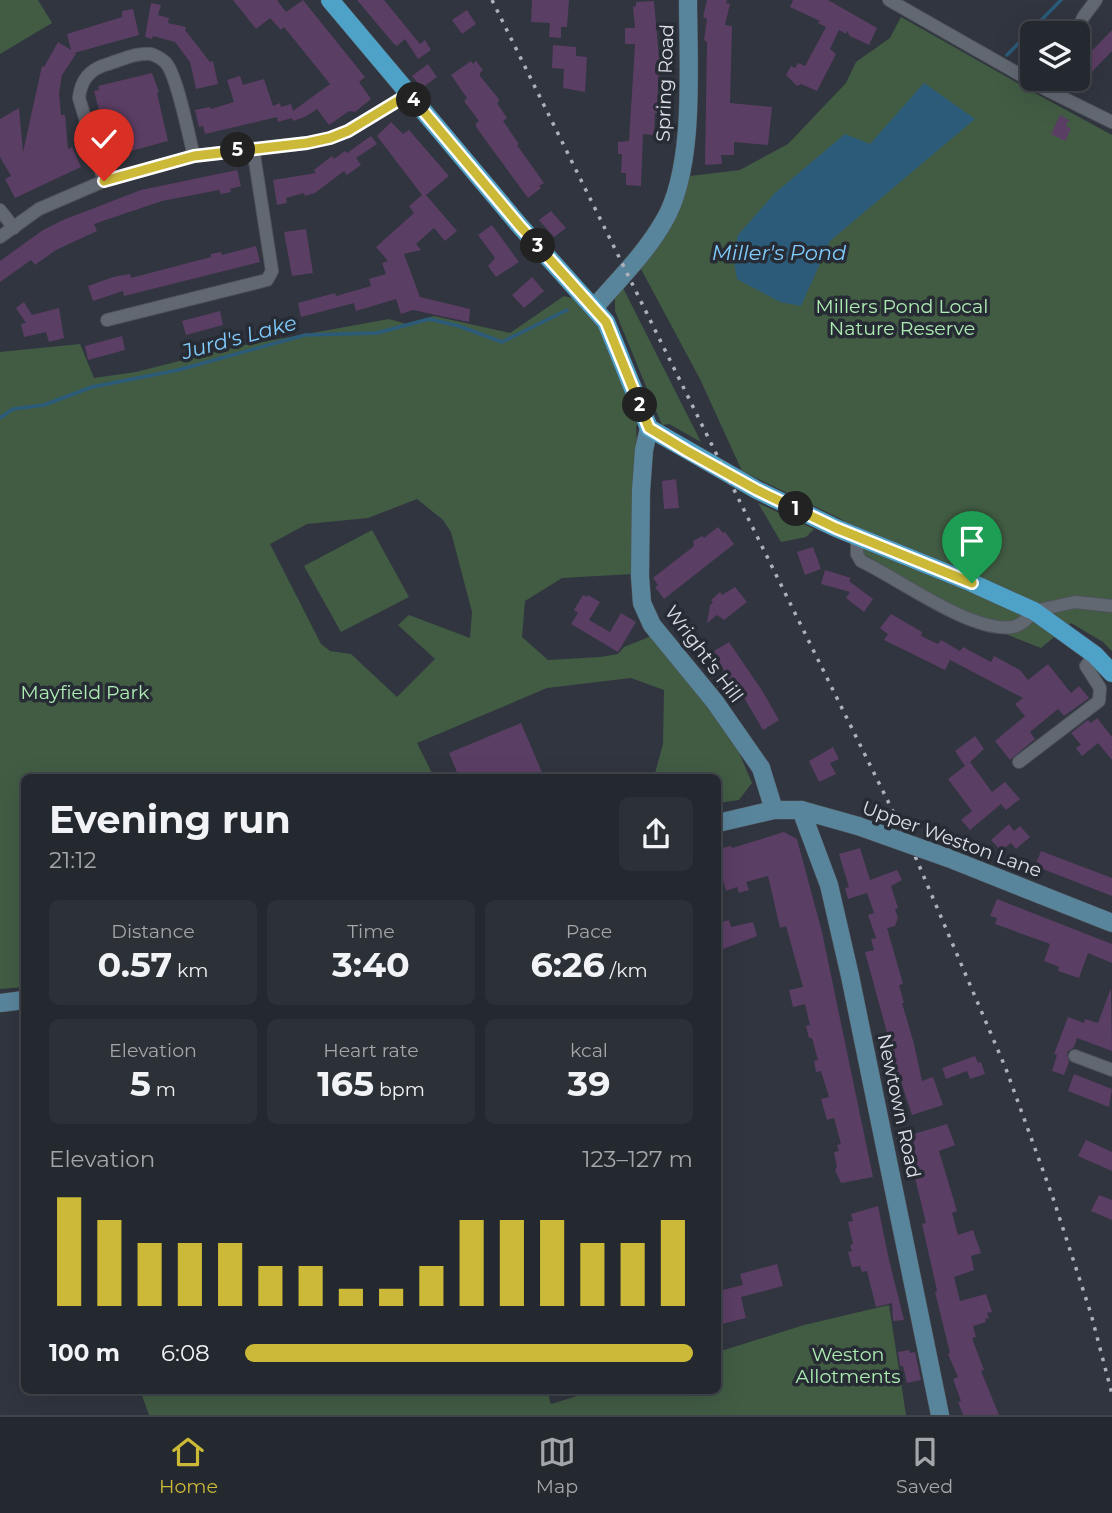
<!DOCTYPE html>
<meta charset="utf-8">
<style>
:root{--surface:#24282f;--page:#2c3037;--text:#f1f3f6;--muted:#a3a6aa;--line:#41444b;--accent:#ccb938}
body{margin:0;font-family:Montserrat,sans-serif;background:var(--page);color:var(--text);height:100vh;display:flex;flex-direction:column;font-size:26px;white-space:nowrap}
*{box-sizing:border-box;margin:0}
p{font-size:23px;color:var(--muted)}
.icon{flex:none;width:38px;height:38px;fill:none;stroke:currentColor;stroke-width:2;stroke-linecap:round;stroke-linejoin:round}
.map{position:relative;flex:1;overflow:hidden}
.panel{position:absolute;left:21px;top:774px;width:700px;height:620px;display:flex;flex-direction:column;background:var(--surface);border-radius:10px;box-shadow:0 7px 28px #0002,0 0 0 2px var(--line)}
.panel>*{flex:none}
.fabs{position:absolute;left:1020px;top:21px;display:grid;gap:14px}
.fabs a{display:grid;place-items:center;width:70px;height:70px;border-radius:10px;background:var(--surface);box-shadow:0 7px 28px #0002,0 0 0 2px var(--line);font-size:35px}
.pin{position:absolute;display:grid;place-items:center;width:60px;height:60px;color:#fff;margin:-72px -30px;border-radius:50% 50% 50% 0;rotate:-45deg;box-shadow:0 0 7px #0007}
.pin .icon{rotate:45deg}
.km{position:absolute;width:35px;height:35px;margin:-18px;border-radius:50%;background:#222;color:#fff;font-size:19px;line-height:35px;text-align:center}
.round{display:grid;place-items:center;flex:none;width:74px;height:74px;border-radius:10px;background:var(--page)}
.head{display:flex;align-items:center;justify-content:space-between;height:119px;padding:0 28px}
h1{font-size:38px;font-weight:700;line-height:52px}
.metrics{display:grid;grid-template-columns:repeat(3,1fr);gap:10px;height:119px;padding:7px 28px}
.metrics div{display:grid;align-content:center;border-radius:10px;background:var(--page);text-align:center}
.metrics b{font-size:35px;font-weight:700}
.metrics small{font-size:19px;font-weight:400}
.metrics p{font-size:19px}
.chart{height:196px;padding:14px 28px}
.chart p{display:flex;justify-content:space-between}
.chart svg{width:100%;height:126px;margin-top:7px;stroke:var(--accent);stroke-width:6}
ul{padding:0 28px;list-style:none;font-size:23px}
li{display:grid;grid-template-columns:112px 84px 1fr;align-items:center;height:52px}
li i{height:18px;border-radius:9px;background:var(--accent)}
.tab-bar{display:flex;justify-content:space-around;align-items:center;height:98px;border-top:2px solid var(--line);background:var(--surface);font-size:19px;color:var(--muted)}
.tab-bar a{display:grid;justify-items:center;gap:4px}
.tab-bar .current{color:var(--accent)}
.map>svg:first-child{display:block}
</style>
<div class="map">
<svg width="1112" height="1415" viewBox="0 0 1112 1415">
<rect width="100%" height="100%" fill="#30353f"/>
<g fill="#425c44" fill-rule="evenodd">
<polygon points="0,0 38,0 52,23 0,54"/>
<polygon points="901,17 1035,93 1112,135 1112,651 1103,642 1071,623 1041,648 1008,635 921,589 864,554 843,520 742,471 700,379 641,269 678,214 690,176 740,170 788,144 846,83 856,62 890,38"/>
<polygon points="623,288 701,442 669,424 662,425 615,311 615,296"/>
<path d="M564,296L581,301L606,336L639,417L636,427L638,464L633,574L562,578L525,601L522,637L548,660L600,657L618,654L624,647L654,635L702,697L737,748L752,783L739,800L718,803V777H654L663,744L664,690L631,678L547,688L417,743L434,777H24V987L0,989V352L80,344L94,378L136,372L234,347L389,319L406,324L434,316L510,333ZM417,499L443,520L451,532L472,612L470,638L409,615L398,625L435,659L397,697L351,654L330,651L321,644L270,544L307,524L368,518Z"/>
<polygon points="758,503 814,529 806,537 781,542"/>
<polygon points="372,530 409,597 341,632 304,566"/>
<polygon points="889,1305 906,1415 149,1415 140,1390 547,1390 551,1404 597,1390 718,1390 718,1352 804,1325"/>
</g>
<polygon fill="#2b5b79" points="924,83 975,119 830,241 801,306 780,302 737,279 733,256 738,235 775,193 845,134 870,144"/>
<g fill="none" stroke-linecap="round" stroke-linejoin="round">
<g stroke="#2b5b79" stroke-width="3.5">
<polyline points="1007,55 1061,0"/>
<polyline points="0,418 13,409 44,405 92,387 178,370 305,335 377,333 429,319 459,326 502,342 567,310"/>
</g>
</g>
<g fill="#5b3e64">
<polygon points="233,0 277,0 286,12 303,0 365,77 359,82 371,99 355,112 349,111 329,125 317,109 305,117 293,121 292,118 278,122 277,117 205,134 203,126 199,127 195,110 210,107 211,109 234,102 227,80 240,76 243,85 264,79 273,106 280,103 281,107 291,104 293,111 330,84 284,27 281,30 270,18 256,29"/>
<polygon points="357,0 384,0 420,44 425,40 431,50 418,59 405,39 397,46 394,44"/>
<polygon points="532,0 569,0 567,27 561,27 561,38 549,37 550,23 531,22"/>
<polygon points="707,0 727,0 726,3 730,4 725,25 732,26 730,103 772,107 768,145 734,142 734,155 721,155 722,164 705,165 707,42 704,40 707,19 703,17"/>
<polygon points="793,0 828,0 877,28 869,45 850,36 847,31 846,34 839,30 830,49 836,54 817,91 801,84 797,86 786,75 791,66 795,68 798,63 805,66 826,27 818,23 820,21 790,7"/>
<polygon points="654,1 659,58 657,113 655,113 654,135 643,134 641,186 626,185 626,173 621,173 622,154 618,154 618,142 629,141 635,44 625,44 625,28 635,28 633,7 636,6 636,2"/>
<polygon points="151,3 161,5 158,15 169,18 168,23 186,27 185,30 210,62 213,61 218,84 196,89 190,62 175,42 153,36 152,39 145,37"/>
<polygon points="133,9 139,35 74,53 76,54 62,75 59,93 61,115 65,115 68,149 72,147 81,167 15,198 5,179 11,176 0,157 0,119 19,108 23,152 42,66 44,67 58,42 71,50 67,34 122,17 122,11"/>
<polygon points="467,10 476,24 462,34 452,20"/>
<polygon points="1112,30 1112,51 1088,76 1078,65"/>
<polygon points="553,45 576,47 576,56 587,57 585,92 563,88 564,69 552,68"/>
<polygon points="471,61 473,64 476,61 483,70 480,73 480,76 498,98 499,102 497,103 507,118 503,121 519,144 517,145 544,183 539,186 541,188 528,198 476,127 476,123 479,121 464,101 467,98 451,75"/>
<polygon points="428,64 437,77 422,88 412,76"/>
<polygon points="152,73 159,92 157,93 168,141 116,155 111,138 114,137 104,109 99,110 94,91 99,90 98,86"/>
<polygon points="1060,115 1069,120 1066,126 1071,129 1065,141 1051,134"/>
<polygon points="391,122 403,134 409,130 449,176 426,195 457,231 445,241 434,228 416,244 421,250 404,254 420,297 470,309 469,322 413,310 401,314 396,299 356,311 354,303 301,317 298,303 335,293 336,296 371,286 369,279 386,274 382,263 388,261 376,247 414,213 409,206 422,195 377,136"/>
<polygon points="371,136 377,144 356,158 361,165 347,175 344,171 315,193 305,196 304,193 286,198 287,203 277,205 273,180 316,173 314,170 332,156 334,159 345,151 347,153"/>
<polygon points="237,170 241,186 230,189 231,192 221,194 219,190 162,201 94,224 97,231 56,250 35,265 31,260 0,282 0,261 43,230 63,220 141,190"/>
<polygon points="551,211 566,228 554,237 539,220"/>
<polygon points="492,225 519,262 496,277 488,266 495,258 478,235"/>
<polygon points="306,229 313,273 292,276 284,232"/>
<polygon points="256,246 260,262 124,296 123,291 93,301 88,286 113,277 130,274 131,278 169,268 211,257 211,254 221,252 222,255"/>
<polygon points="532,277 544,291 524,308 512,295"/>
<polygon points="24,302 32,315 59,308 64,338 49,342 46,332 24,337 21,324 26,323 16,308"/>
<polygon points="220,311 223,325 186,335 182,321"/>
<polygon points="122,336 125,350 88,360 85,346"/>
<polygon points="676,479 679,508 664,509 662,481"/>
<polygon points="718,527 723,533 725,532 734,544 664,599 655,587 658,585 653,578 694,546 693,541 702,536 704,538"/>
<polygon points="813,547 821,569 805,575 797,552"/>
<polygon points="825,570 851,578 849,581 873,599 864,612 846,598 850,592 821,584"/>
<polygon points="735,587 747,602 724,620 717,615 707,623 710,605 713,603 711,600 720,592 722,595"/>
<polygon points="583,595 587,597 588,595 600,602 589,620 610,632 621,613 636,622 618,652 571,624 578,613 574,610"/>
<polygon points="891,614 922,632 921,636 938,644 941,640 960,651 963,647 991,662 994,656 1020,670 1028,680 1048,664 1071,693 1079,686 1089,698 1064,716 1058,709 1030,732 1035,739 1010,760 995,741 1025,716 1015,704 1023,698 950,660 945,670 884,640 888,634 880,628"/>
<polygon points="729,642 763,692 779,720 763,730 736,684 732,686 714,651"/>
<polygon points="1097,718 1112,737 1112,760 1098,743 1082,756 1076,748 1081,745 1071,733 1088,720 1091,723"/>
<polygon points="521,723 544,777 459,777 449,753"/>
<polygon points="975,736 984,749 967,765 970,762 992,792 1005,782 1020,799 1006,810 1001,804 970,830 961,820 972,811 948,779 965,766 955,751"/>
<polygon points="833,747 839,759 830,763 836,774 819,782 809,761"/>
<polygon points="1009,824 1014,831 1020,826 1030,837 1016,849 1011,843 1001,851 991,840"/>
<polygon points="784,832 797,839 822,932 873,1177 841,1183 835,1170 837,1167 834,1152 839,1151 837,1145 841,1144 834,1118 827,1120 821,1099 829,1097 821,1071 816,1072 814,1061 818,1060 812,1038 809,1038 806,1026 810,1025 805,1004 793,1007 789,990 803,987 786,926 780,928 768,876 746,882 749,890 739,893 737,887 726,891 718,861 718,849 731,846 732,848"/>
<polygon points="860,848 870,880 897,870 902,880 891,886 898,908 895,909 898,918 895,926 887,928 903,984 899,985 904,1003 902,1003 914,1044 922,1081 933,1077 943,1105 912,1115 900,1079 894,1080 890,1064 895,1062 865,952 874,950 871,939 876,938 868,915 874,913 867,893 848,899 845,888 849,887 839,854"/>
<polygon points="1041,851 1112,878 1112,896 1035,866"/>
<polygon points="997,899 1112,944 1112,963 1088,953 1079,978 1058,971 1059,967 1044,961 1050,944 995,924 997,918 990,916"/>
<polygon points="729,920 731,927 753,922 757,936 718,951 718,923"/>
<polygon points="1111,988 1112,1051 1077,1038 1074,1047 1067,1052 1069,1062 1064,1075 1052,1071 1057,1055 1054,1054 1068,1017 1084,1023 1085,1019 1098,1023"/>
<polygon points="975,1056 978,1063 981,1062 985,1074 970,1079 967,1071 946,1079 942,1068"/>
<polygon points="1074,1074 1112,1089 1109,1107 1068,1091"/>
<polygon points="947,1124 955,1145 939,1151 957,1211 952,1213 958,1235 973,1230 981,1253 971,1256 974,1270 954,1277 960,1301 986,1294 992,1312 987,1313 989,1318 985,1319 986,1322 973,1326 976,1337 972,1338 984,1370 981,1371 999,1415 963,1415 958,1402 961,1401 953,1379 958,1377 948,1354 950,1353 935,1292 937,1291 936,1286 922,1224 926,1223 915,1178 917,1178 910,1156 913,1155 907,1136"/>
<polygon points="1086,1140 1112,1152 1112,1171 1078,1156"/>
<polygon points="1099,1195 1112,1200 1112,1220 1091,1211"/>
<polygon points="878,1206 889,1260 904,1320 893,1321 892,1303 876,1307 867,1271 862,1272 860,1266 852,1267 848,1252 852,1251 850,1245 853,1244 848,1222 853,1221 851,1214"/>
<polygon points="777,1264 783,1286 741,1297 746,1318 718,1325 718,1291 743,1285 740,1274"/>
<polygon points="909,1350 910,1353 915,1352 921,1380 907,1383 903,1366 900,1366 898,1352"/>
</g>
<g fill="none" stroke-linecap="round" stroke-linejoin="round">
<defs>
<g id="street">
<polyline points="889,0 1047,90 1112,122"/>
<polyline points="1075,33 1084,16 1096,0"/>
<path d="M104,181L79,98C81,79 90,69 108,64C121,60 137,52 151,54C155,55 162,59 165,62C177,73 189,138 194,156"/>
<polyline points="0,210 14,228"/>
<polyline points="0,237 39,209 104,181 194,156 307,143 330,138 348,131 409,94"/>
<polyline points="107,320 267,280 272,271 253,148"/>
<path d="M857,538V554L861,561C901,580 971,633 1013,627C1022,625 1028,618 1034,611L1075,602L1112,606"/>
<polyline points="1019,762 1099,701 1100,688 1086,666 1095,655"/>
<polyline points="1075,1056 1112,1070"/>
</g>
<g id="secondary">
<path d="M594,308C618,280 646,253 664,221C696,167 688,62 688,0"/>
<polyline points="649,428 644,450 641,491 640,576 642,603 652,625 715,702 761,768 774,810"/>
<polyline points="801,810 829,885 850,976 940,1415"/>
<polyline points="718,823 774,810 801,810 858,826"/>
<polyline points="948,858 1112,923"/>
<polyline points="0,1003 24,1000"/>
</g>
<polyline id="primary" points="330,0 520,226 606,322 649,428 757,490 836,528 972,583 1034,611 1095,655 1112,673"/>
</defs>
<use href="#street" stroke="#4f545b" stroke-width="14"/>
<use href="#secondary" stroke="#4f545b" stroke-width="19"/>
<use href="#primary" stroke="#4f545b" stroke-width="19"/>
<use href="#street" stroke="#626872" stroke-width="12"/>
<use href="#secondary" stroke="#59859c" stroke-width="18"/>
<use href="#primary" stroke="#4fa2c7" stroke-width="18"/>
<polyline stroke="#aeb1b9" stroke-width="3.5" stroke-dasharray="3.5 7" stroke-linecap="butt" points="492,0 915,856 1006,1069 1053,1198 1091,1314 1112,1394"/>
<defs>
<polyline id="secondary-bridge" points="858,826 948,858"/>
</defs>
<use href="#secondary-bridge" stroke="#4f545b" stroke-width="19" stroke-linecap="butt"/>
<use href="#secondary-bridge" stroke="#59859c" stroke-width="18"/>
</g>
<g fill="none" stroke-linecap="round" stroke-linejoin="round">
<defs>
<polyline id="route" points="104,181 194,156 307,143 330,138 348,131 409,94 520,226 606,322 649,428 687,451 757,490 836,528 972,583"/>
</defs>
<use href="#route" stroke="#fff" stroke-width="14"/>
<use href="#route" stroke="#ccb938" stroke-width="9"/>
</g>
<g text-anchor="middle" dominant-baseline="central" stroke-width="7" stroke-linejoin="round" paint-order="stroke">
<g font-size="19" fill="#dde0e6" stroke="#262b34">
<text transform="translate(665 83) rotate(-88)">Spring Road</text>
<text transform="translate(704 654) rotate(53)">Wright's Hill</text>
<text transform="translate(952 839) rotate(20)">Upper Weston Lane</text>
<text transform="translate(899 1106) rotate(78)">Newtown Road</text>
</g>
<g font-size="19" fill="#adecb2" stroke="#262b34">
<text x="902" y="306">Millers Pond Local<tspan x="902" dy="22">Nature Reserve</tspan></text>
<text x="85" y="692">Mayfield Park</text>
<text x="848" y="1354">Weston<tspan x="848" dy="22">Allotments</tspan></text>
</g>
<g font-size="21" font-style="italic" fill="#82ccfd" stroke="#262b34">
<text x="779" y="252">Miller's Pond</text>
<text transform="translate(239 337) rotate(-15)">Jurd's Lake</text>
</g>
</g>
</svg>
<div class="fabs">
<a><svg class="icon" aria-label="layers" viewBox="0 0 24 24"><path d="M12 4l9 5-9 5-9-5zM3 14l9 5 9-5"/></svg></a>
</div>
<div class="pin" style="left:972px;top:583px;background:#1e9e55"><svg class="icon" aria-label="arrive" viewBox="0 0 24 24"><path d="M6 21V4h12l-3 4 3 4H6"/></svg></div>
<div class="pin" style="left:104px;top:181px;background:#d93025"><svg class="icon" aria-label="check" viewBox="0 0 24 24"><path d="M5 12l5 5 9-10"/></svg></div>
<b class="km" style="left:796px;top:509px">1</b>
<b class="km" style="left:640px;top:405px">2</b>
<b class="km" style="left:538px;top:246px">3</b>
<b class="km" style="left:414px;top:100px">4</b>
<b class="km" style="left:238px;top:150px">5</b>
<section class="panel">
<div class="head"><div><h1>Evening run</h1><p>21:12</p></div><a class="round"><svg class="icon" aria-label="share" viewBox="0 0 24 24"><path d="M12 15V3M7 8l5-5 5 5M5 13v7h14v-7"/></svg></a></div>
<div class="metrics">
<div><p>Distance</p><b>0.57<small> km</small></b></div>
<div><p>Time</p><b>3:40</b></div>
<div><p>Pace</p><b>6:26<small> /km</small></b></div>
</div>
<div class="metrics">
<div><p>Elevation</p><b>5<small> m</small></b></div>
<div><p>Heart rate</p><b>165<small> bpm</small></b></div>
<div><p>kcal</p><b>39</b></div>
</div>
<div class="chart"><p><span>Elevation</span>123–127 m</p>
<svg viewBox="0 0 160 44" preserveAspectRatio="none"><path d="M5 44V6M15 44V14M25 44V22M35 44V22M45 44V22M55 44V30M65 44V30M75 44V38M85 44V38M95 44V30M105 44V14M115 44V14M125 44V14M135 44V22M145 44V22M155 44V14"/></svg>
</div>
<ul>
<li><b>100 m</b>6:08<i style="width:100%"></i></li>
</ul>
</section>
</div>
<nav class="tab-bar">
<a class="current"><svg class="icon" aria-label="home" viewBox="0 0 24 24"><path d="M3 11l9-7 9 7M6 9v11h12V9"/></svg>Home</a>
<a><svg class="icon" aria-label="map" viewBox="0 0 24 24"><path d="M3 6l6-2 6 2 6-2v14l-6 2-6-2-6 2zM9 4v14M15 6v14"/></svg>Map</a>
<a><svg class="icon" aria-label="saved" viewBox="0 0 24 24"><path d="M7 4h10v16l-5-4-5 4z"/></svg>Saved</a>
</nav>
